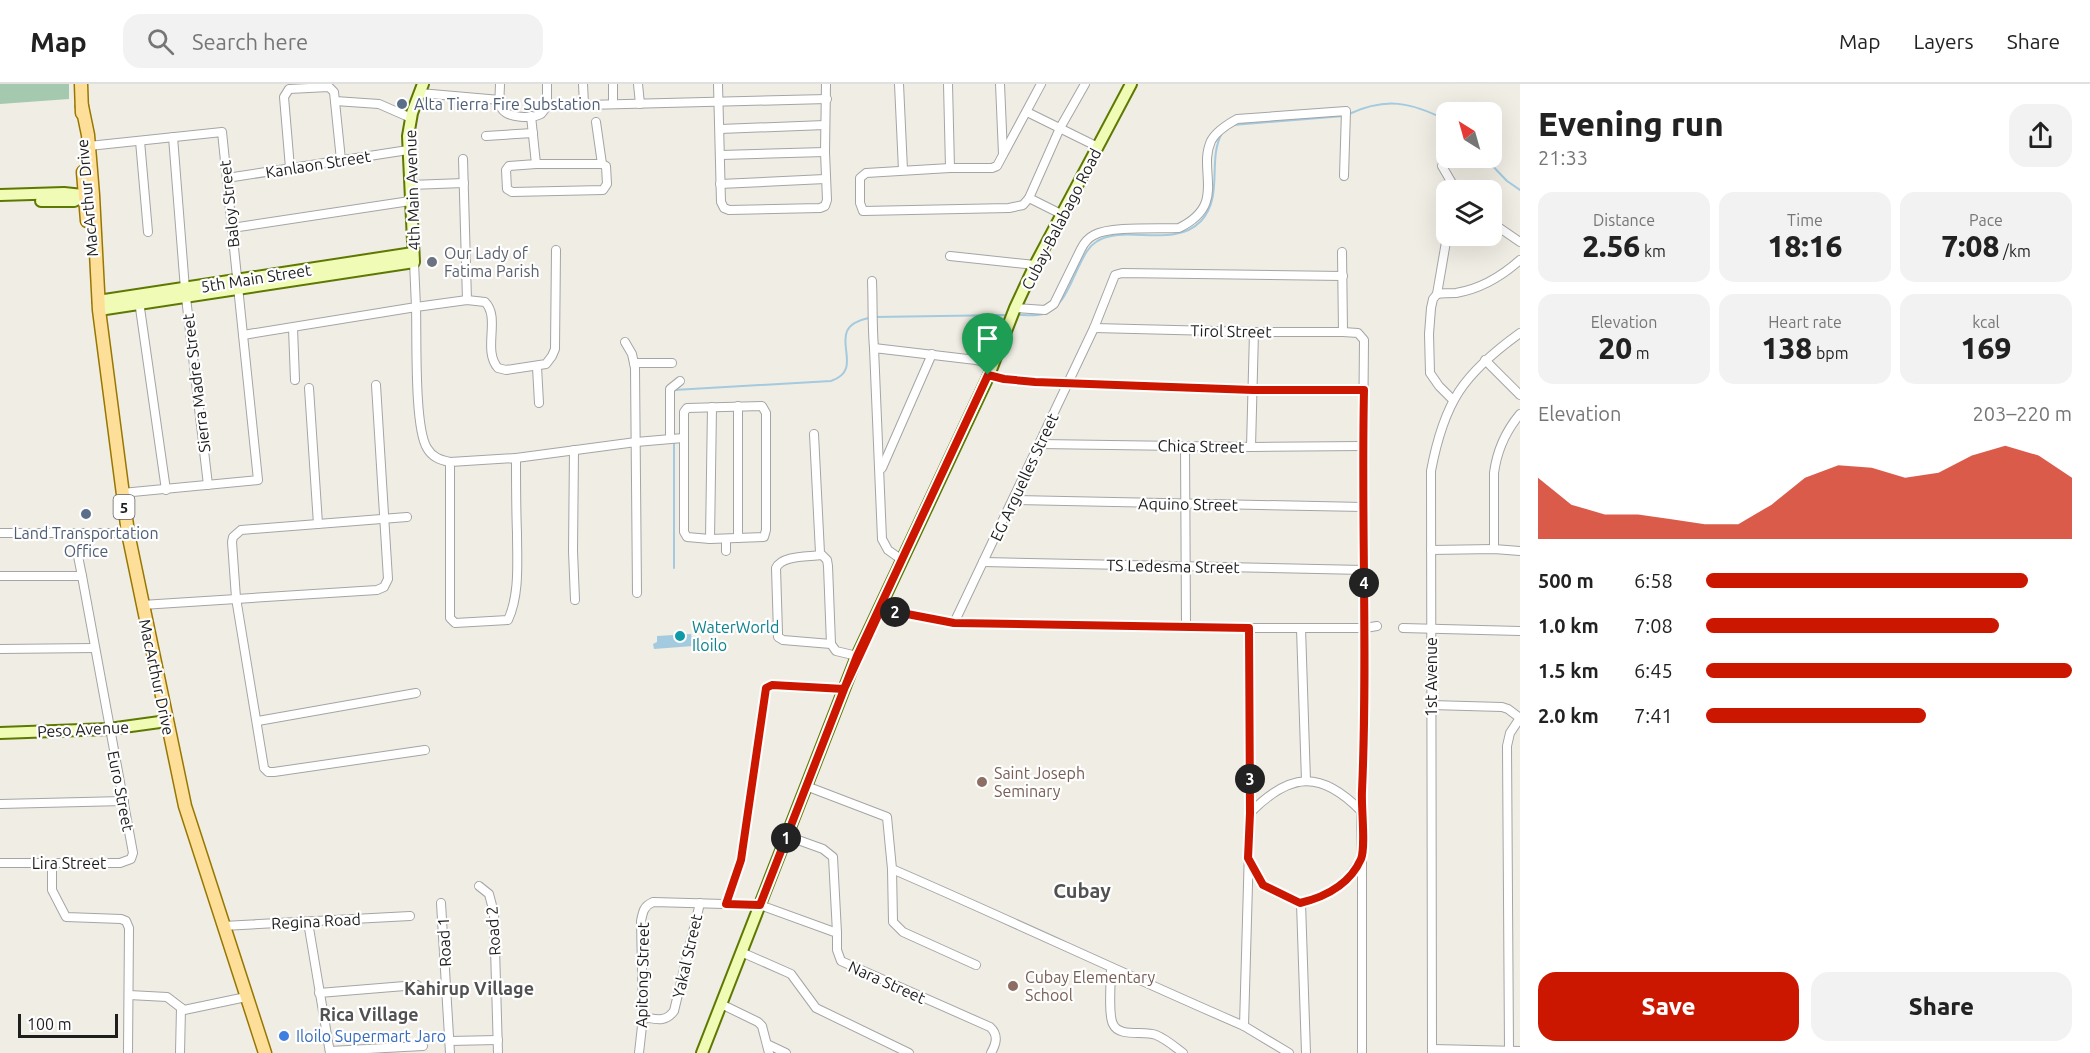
<!DOCTYPE html>
<meta charset="utf-8">
<style>
:root{--surface:#fff;--page:#f2f2f2;--text:#222;--muted:#767676;--line:#e0e0e0;--accent:#cc1700}
body{margin:0;font-family:Ubuntu,sans-serif;background:var(--page);color:var(--text);height:100vh;display:flex;flex-direction:column;font-size:22px;white-space:nowrap}
*{box-sizing:border-box;margin:0}
p{font-size:20px;color:var(--muted)}
.icon{flex:none;width:33px;height:33px;fill:none;stroke:currentColor;stroke-width:2;stroke-linecap:round;stroke-linejoin:round}
.map{position:relative;flex:1;overflow:hidden}
.drawer{display:flex;flex-direction:column;background:var(--surface);width:570px}
.drawer>*{flex:none}
.needle{width:39px;rotate:323deg}
.controls{position:absolute;left:1436px;top:18px;display:grid;gap:12px}
.controls a{display:grid;place-items:center;width:66px;height:66px;border-radius:12px;background:var(--surface);box-shadow:0 6px 24px #0002;font-size:30px}
.scale{position:absolute;left:18px;bottom:15px;width:100px;box-sizing:border-box;padding-left:6px;border:3px solid #1e1e1e;border-top:0;font-size:16px;line-height:21px;white-space:nowrap;color:#1e1e1e;-webkit-text-stroke:4px #fff;paint-order:stroke}
.pin{position:absolute;display:grid;place-items:center;width:51px;height:51px;color:#fff;margin:-62px -26px;border-radius:50% 50% 50% 0;rotate:-45deg;box-shadow:0 0 6px #0007}
.pin .icon{rotate:45deg}
.km{position:absolute;width:30px;height:30px;margin:-15px;border-radius:50%;background:#222;color:#fff;font-size:16px;line-height:30px;text-align:center}
.round{display:grid;place-items:center;flex:none;width:63px;height:63px;border-radius:18px;background:var(--page)}
.head{display:flex;align-items:center;justify-content:space-between;height:102px;padding:0 18px}
h1{font-size:33px;font-weight:800;line-height:45px}
.metrics{display:grid;grid-template-columns:repeat(3,1fr);gap:9px;height:102px;padding:6px 18px}
.metrics div{display:grid;align-content:center;border-radius:15px;background:var(--page);text-align:center}
.metrics b{font-size:30px;font-weight:800}
.metrics small{font-size:16px;font-weight:400}
.metrics p{font-size:16px}
.chart{height:168px;padding:12px 18px}
.chart p{display:flex;justify-content:space-between}
.chart svg{width:100%;height:108px;margin-top:6px;fill:var(--accent);opacity:.7}
.button{display:flex;gap:12px;margin-top:auto;padding:12px 18px}
.button a{flex:1;height:69px;border-radius:18px;background:var(--accent);color:#fff;font-size:24px;font-weight:800;line-height:69px;text-align:center}
.button a+a{background:var(--page);color:var(--text)}
ul{padding:0 18px;list-style:none;font-size:20px}
li{display:grid;grid-template-columns:96px 72px 1fr;align-items:center;height:45px}
li i{height:15px;border-radius:8px;background:var(--accent)}
header{display:flex;align-items:center;gap:36px;box-sizing:border-box;height:84px;padding:0 30px;background:var(--surface);border-bottom:2px solid var(--line)}
header strong{font-size:28px}
nav{display:flex;gap:33px;margin-inline-start:auto;font-size:21px}
.search{width:420px;height:54px;background:var(--page);display:flex;align-items:center;gap:15px;box-sizing:border-box;padding:0 21px;border-radius:18px;color:var(--muted);font-size:22px}
main{display:flex;flex:1;min-height:0}
.map>svg:first-child{display:block}
</style>
<header>
<strong>Map</strong>
<div class="search"><svg class="icon" aria-label="search" viewBox="0 0 24 24"><circle cx="10" cy="10" r="6"/><path d="M15 15l6 6"/></svg>Search here</div>
<nav><a>Map</a><a>Layers</a><a>Share</a></nav>
</header>
<main>
<div class="map">
<svg width="1520" height="969" viewBox="0 0 1520 969">
<rect width="100%" height="100%" fill="#f0ede4"/>
<polygon fill="#a4c9ae" points="0,0 69,0 69,15 0,20"/>
<polygon fill="#a3cadf" points="691,550 693,562 654,565 653,560 657,558 657,552"/>
<g fill="none" stroke-linecap="round" stroke-linejoin="round">
<g stroke="#a3cadf" stroke-width="2">
<path d="M1349,30C1386,13 1411,18 1446,36"/>
<polyline points="1233,41 1344,32"/>
<polyline points="1485,74 1507,97 1520,106"/>
<path d="M1016,231C1025,231 1035,232 1043,230C1064,224 1071,197 1080,180C1084,172 1088,163 1096,158C1124,139 1173,166 1201,137C1224,112 1207,76 1222,49"/>
<polyline points="875,233 1007,231"/>
<path d="M674,484V306L831,297C870,284 819,244 869,234"/>
</g>
<defs>
<g id="street">
<path d="M500,0C500,8 498,18 502,25C508,34 532,35 541,30C543,28 545,25 547,22L827,15"/>
<polyline points="547,0 547,22"/>
<polyline points="583,0 584,20"/>
<polyline points="613,0 613,20"/>
<polyline points="638,0 640,20"/>
<polyline points="718,0 721,118 724,124 729,126 820,124 825,122 827,116 825,68 826,0"/>
<polyline points="899,0 903,86"/>
<polyline points="948,0 950,84"/>
<polyline points="1000,0 1003,70"/>
<polyline points="1041,0 997,82 992,84 950,84 866,89 860,94 860,119 863,127 1009,124 1023,121 1029,114 1060,44 1085,0"/>
<polyline points="420,9 500,16"/>
<polyline points="335,17 379,20 411,34"/>
<polyline points="1027,28 1098,63"/>
<polyline points="531,32 536,80 509,82 506,86 507,105 512,108 603,106 607,100 606,82 602,80 536,80"/>
<polyline points="596,38 602,80"/>
<polyline points="720,45 825,41"/>
<polyline points="486,52 533,49"/>
<polyline points="173,53 185,205 208,401"/>
<polyline points="140,57 148,148"/>
<polyline points="89,62 222,48 258,396 122,409"/>
<polyline points="721,71 825,68"/>
<polyline points="463,75 467,216"/>
<polyline points="1442,82 1456,106"/>
<polyline points="290,84 284,13 289,5 329,3 334,8 341,76"/>
<polyline points="227,94 408,66"/>
<polyline points="720,100 825,95"/>
<polyline points="410,101 464,99"/>
<polyline points="1029,114 1063,131"/>
<polyline points="1491,138 1520,158"/>
<polyline points="232,144 410,117"/>
<polyline points="1447,152 1437,210 1433,215 1431,224 1429,250 1430,289 1439,302 1453,316"/>
<polyline points="1342,168 1343,248"/>
<polyline points="950,172 1035,181"/>
<path d="M872,197C873,220 872,241 874,264"/>
<path d="M1437,210C1444,209 1450,209 1456,209C1481,205 1502,192 1520,176"/>
<polyline points="139,217 166,406"/>
<path d="M1015,224L1045,226L1054,220L1081,165C1084,159 1088,154 1094,151C1111,142 1158,145 1179,144C1228,120 1197,88 1211,57C1216,47 1228,40 1237,35L1346,27L1344,92"/>
<polyline points="293,244 295,296"/>
<polyline points="1094,244 1254,248 1343,248 1358,249 1364,256 1363,362 1365,640 1361,727 1362,774 1344,799 1321,813 1301,819 1263,801 1248,774"/>
<polyline points="243,251 416,223 414,178"/>
<polyline points="625,258 632,270 635,284 637,509"/>
<polyline points="1485,276 1520,311"/>
<polyline points="634,279 672,279"/>
<polyline points="537,283 539,319"/>
<polyline points="989,291 1003,295 1035,298 1253,306 1364,306"/>
<polyline points="309,304 318,440"/>
<polygon points="762,322 766,329 766,446 764,453 710,455 687,453 684,448 684,328 687,324"/>
<polyline points="814,350 820,469 827,476 828,482 831,560 836,567 857,572"/>
<polyline points="670,354 670,305 680,297"/>
<polyline points="1040,360 1251,363 1363,362"/>
<polyline points="1185,362 1186,542"/>
<polyline points="1251,363 1254,248"/>
<polyline points="574,366 573,467 575,516"/>
<path d="M516,374C516,399 516,424 517,449C517,477 520,510 508,536L455,539L450,534V378Z"/>
<polyline points="516,374 636,358 683,354"/>
<path d="M450,378C440,376 432,373 427,364C414,343 417,252 416,223L467,216L485,218C501,234 482,266 498,284L506,286L546,280L552,272L555,265L556,166"/>
<polyline points="882,384 932,270"/>
<polyline points="1013,416 1364,423"/>
<polyline points="407,433 241,446 233,453 232,458 236,514 264,684 268,688 274,688 425,666"/>
<polyline points="0,449 128,449"/>
<polyline points="738,454 738,322"/>
<polyline points="710,455 712,323"/>
<path d="M1494,465V389C1497,366 1505,348 1520,330"/>
<polyline points="1431,466 1494,465 1520,467"/>
<polyline points="726,467 726,455"/>
<path d="M821,471C808,473 782,471 776,484L778,549V553L783,556L831,560"/>
<polyline points="78,472 82,492"/>
<polyline points="902,476 888,466 882,455 874,264 976,276 993,281"/>
<polyline points="983,478 1364,486"/>
<polyline points="0,492 82,492 133,769 131,775 120,779 0,779"/>
<polyline points="142,521 377,506 384,503 388,495 376,301"/>
<polyline points="881,525 954,539 1249,544 1365,544 1377,542"/>
<polyline points="954,539 1094,244 1115,191 1122,189 1343,192"/>
<polyline points="1301,544 1306,697"/>
<polyline points="1403,544 1520,547"/>
<polyline points="0,565 95,564"/>
<polyline points="1431,621 1502,623 1508,625 1520,634"/>
<polyline points="258,637 416,609"/>
<polyline points="806,702 887,733 892,785 893,838 903,848 976,881"/>
<polyline points="0,720 124,717"/>
<path d="M1250,729C1290,688 1321,686 1361,727"/>
<polyline points="787,752 823,765 833,773 837,849"/>
<polyline points="52,779 52,806 66,833 121,835 126,837 129,844 128,969"/>
<path d="M892,785C1010,836 1126,891 1244,942L1250,729L1249,544"/>
<polyline points="479,802 489,810 494,829 498,969"/>
<polyline points="441,819 450,969"/>
<polyline points="1301,819 1306,969"/>
<polyline points="726,820 741,776 766,604 772,601 844,605"/>
<polyline points="308,838 330,969"/>
<polyline points="223,842 410,832"/>
<polyline points="741,868 791,890 816,924 909,969"/>
<path d="M1111,884C1111,896 1108,931 1113,940C1119,954 1144,946 1156,951C1166,955 1175,963 1183,969"/>
<polyline points="319,909 417,901"/>
<polyline points="129,911 167,913 184,926 246,913"/>
<polyline points="721,920 758,938 762,942 769,969"/>
<path d="M643,933C656,935 665,939 674,927L700,819"/>
<polyline points="1244,942 1289,969"/>
<polyline points="449,957 498,956"/>
<polyline points="767,960 786,969"/>
<polyline points="1432,965 1520,967"/>
<polyline points="1509,966 1507,662 1510,649 1520,634"/>
<polyline points="330,967 423,962"/>
<polyline points="180,969 181,924"/>
<path d="M639,969L643,933L641,837C643,827 644,822 653,818L760,821L837,849V866L841,877L990,943C999,951 996,960 991,969"/>
<polyline points="1362,969 1362,775"/>
<path d="M1432,969L1431,387C1444,318 1463,290 1520,249"/>
</g>
<g id="secondary">
<polyline points="0,111 64,109 92,112"/>
<polyline points="41,117 74,117 84,112"/>
<polyline points="98,217 413,169"/>
<polyline points="99,226 414,178 408,52 412,29 423,0"/>
<polyline points="0,649 109,645 167,637"/>
<polyline points="702,969 857,572 989,291 1015,224 1035,181 1131,0"/>
</g>
<g id="primary">
<polyline points="81,0 82,29"/>
<polyline points="82,22 88,51 93,111 99,226 128,449 185,722 265,969"/>
<polyline points="83,88 87,137"/>
</g>
</defs>
<use href="#street" stroke="#a5a5a5" stroke-width="10"/>
<use href="#secondary" stroke="#5e7902" stroke-width="14"/>
<use href="#primary" stroke="#987700" stroke-width="15"/>
<use href="#street" stroke="#fff" stroke-width="8"/>
<use href="#secondary" stroke="#f0fbb6" stroke-width="10"/>
<use href="#primary" stroke="#fedf9a" stroke-width="12"/>
</g>
<g fill="none" stroke-linecap="round" stroke-linejoin="round">
<defs>
<path id="route" d="M988,291L857,572L760,821L726,820L741,776L766,604L772,601L844,605L881,525L954,539L1249,544L1250,729L1248,774L1263,801L1300,819C1325,813 1350,800 1361,775C1366,763 1361,723 1362,707C1368,573 1361,439 1364,306H1253L1035,298L1004,295L988,291"/>
</defs>
<use href="#route" stroke="#fff" stroke-width="12"/>
<use href="#route" stroke="#cc1700" stroke-width="8"/>
</g>
<g fill="#5c6f8a" stroke="#fff" stroke-width="2">
<circle cx="402" cy="20" r="6"/>
<circle cx="86" cy="430" r="6"/>
</g>
<circle fill="#6b7280" stroke="#fff" stroke-width="2" cx="432" cy="178" r="6"/>
<circle fill="#0f9aa8" stroke="#fff" stroke-width="2" cx="680" cy="552" r="6"/>
<g fill="#8d6e63" stroke="#fff" stroke-width="2">
<circle cx="982" cy="698" r="6"/>
<circle cx="1013" cy="902" r="6"/>
</g>
<circle fill="#3f7fe0" stroke="#fff" stroke-width="2" cx="284" cy="952" r="6"/>
<g text-anchor="middle" dominant-baseline="central" stroke-width="4.5" stroke-linejoin="round" paint-order="stroke">
<rect fill="#fff" stroke="#626262" stroke-width="1.5" x="113.5" y="411" width="21" height="24" rx="4.5"/>
<g font-size="15" font-weight="bold" fill="#1e1e1e">
<text x="124" y="423">5</text>
</g>
<g font-size="16" fill="#4e5e75" stroke="#fff" text-anchor="start">
<text x="414" y="20">Alta Tierra Fire Substation</text>
<text x="86" y="449" text-anchor="middle">Land Transportation<tspan x="86" dy="18">Office</tspan></text>
</g>
<g font-size="16" fill="#1e1e1e" stroke="#fff">
<text transform="translate(318 80) rotate(-9)">Kanlaon Street</text>
<text transform="translate(412 106) rotate(-92)">4th Main Avenue</text>
<text transform="translate(87 114) rotate(-95)">MacArthur Drive</text>
<text transform="translate(229 120) rotate(-96)">Baloy Street</text>
<text transform="translate(1061 135) rotate(-63)">Cubay-Balabago Road</text>
<text transform="translate(256 194) rotate(-9)">5th Main Street</text>
<text transform="translate(1231 247) rotate(1)">Tirol Street</text>
<text transform="translate(196 299) rotate(-97)">Sierra Madre Street</text>
<text transform="translate(1201 362) rotate(1)">Chica Street</text>
<text transform="translate(1024 393) rotate(-65)">EG Arguelles Street</text>
<text transform="translate(1188 420) rotate(1)">Aquino Street</text>
<text transform="translate(1173 482) rotate(1)">TS Ledesma Street</text>
<text transform="translate(157 593) rotate(78)">MacArthur Drive</text>
<text transform="translate(1431 593) rotate(-90)">1st Avenue</text>
<text transform="translate(83 645) rotate(-3)">Peso Avenue</text>
<text transform="translate(121 707) rotate(79)">Euro Street</text>
<text x="69" y="779">Lira Street</text>
<text transform="translate(316 837) rotate(-3)">Regina Road</text>
<text transform="translate(493 847) rotate(-94)">Road 2</text>
<text transform="translate(444 858) rotate(-93)">Road 1</text>
<text transform="translate(687 872) rotate(-77)">Yakal Street</text>
<text transform="translate(642 891) rotate(-89)">Apitong Street</text>
<text transform="translate(887 898) rotate(24)">Nara Street</text>
</g>
<g font-size="16" fill="#5b616d" stroke="#fff" text-anchor="start">
<text x="444" y="169">Our Lady of<tspan x="444" dy="18">Fatima Parish</tspan></text>
</g>
<g font-size="16" fill="#0d838f" stroke="#fff" text-anchor="start">
<text x="692" y="543">WaterWorld<tspan x="692" dy="18">Iloilo</tspan></text>
</g>
<g font-size="16" fill="#785e54" stroke="#fff" text-anchor="start">
<text x="994" y="689">Saint Joseph<tspan x="994" dy="18">Seminary</tspan></text>
<text x="1025" y="893">Cubay Elementary<tspan x="1025" dy="18">School</tspan></text>
</g>
<g font-size="16" fill="#366cbe" stroke="#fff" text-anchor="start">
<text x="296" y="952">Iloilo Supermart Jaro</text>
</g>
<g font-size="18" font-weight="bold" fill="#515151" stroke="#fff">
<text x="469" y="904">Kahirup Village</text>
<text x="369" y="930">Rica Village</text>
</g>
<g font-size="20" font-weight="bold" fill="#515151" stroke="#fff">
<text x="1082" y="806">Cubay</text>
</g>
</g>
</svg>
<div class="controls">
<a><svg class="needle" viewBox="-14 -14 28 28"><path d="M0-13l5 13h-10z" fill="#e53935"/><path d="M0 13l5-13h-10z" fill="#767676"/></svg></a>
<a><svg class="icon" aria-label="layers" viewBox="0 0 24 24"><path d="M12 4l9 5-9 5-9-5zM3 14l9 5 9-5"/></svg></a>
</div>
<div class="scale">100 m</div>
<div class="pin" style="left:988px;top:291px;background:#1e9e55"><svg class="icon" aria-label="arrive" viewBox="0 0 24 24"><path d="M6 21V4h12l-3 4 3 4H6"/></svg></div>
<b class="km" style="left:786px;top:754px">1</b>
<b class="km" style="left:895px;top:528px">2</b>
<b class="km" style="left:1250px;top:695px">3</b>
<b class="km" style="left:1364px;top:499px">4</b>
</div>
<section class="drawer">
<div class="head"><div><h1>Evening run</h1><p>21:33</p></div><a class="round"><svg class="icon" aria-label="share" viewBox="0 0 24 24"><path d="M12 15V3M7 8l5-5 5 5M5 13v7h14v-7"/></svg></a></div>
<div class="metrics">
<div><p>Distance</p><b>2.56<small> km</small></b></div>
<div><p>Time</p><b>18:16</b></div>
<div><p>Pace</p><b>7:08<small> /km</small></b></div>
</div>
<div class="metrics">
<div><p>Elevation</p><b>20<small> m</small></b></div>
<div><p>Heart rate</p><b>138<small> bpm</small></b></div>
<div><p>kcal</p><b>169</b></div>
</div>
<div class="chart"><p><span>Elevation</span>203–220 m</p>
<svg viewBox="0 0 160 44" preserveAspectRatio="none"><path d="M0 44V19L10 30L20 34L30 34L40 36L50 38L60 38L70 30L80 19L90 14L100 15L110 19L120 17L130 10L140 6L150 10L160 19V44z"/></svg>
</div>
<ul>
<li><b>500 m</b>6:58<i style="width:88%"></i></li>
<li><b>1.0 km</b>7:08<i style="width:80%"></i></li>
<li><b>1.5 km</b>6:45<i style="width:100%"></i></li>
<li><b>2.0 km</b>7:41<i style="width:60%"></i></li>
</ul>
<div class="button"><a>Save</a><a>Share</a></div>
</section>
</main>
